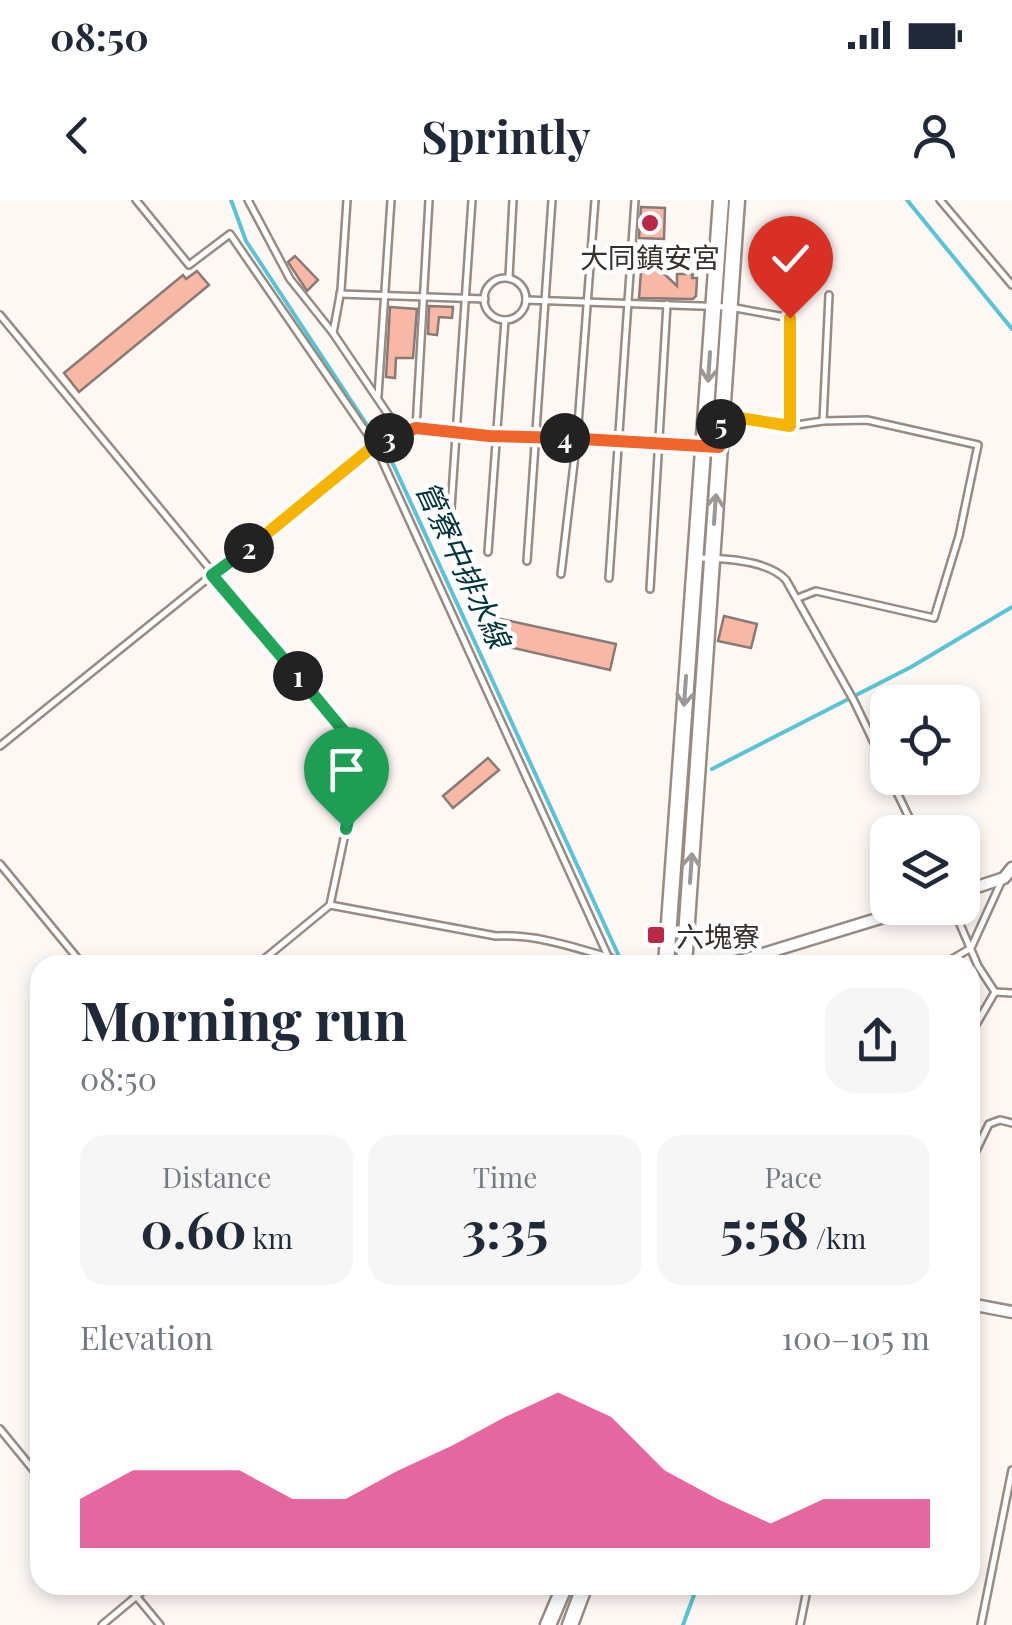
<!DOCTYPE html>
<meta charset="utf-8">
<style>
:root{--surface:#fff;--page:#f6f6f7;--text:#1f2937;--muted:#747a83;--accent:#db2777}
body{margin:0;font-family:"Playfair Display","Noto Sans TC",serif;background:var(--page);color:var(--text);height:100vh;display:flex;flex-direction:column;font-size:38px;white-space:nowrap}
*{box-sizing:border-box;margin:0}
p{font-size:32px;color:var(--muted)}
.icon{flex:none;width:55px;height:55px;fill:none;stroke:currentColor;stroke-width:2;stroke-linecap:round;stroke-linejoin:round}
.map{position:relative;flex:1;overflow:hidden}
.drawer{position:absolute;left:30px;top:755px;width:950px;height:640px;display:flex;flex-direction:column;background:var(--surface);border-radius:30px;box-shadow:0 5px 15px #0003}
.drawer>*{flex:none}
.fabs{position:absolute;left:870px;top:485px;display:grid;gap:20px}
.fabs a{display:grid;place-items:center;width:110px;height:110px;border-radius:20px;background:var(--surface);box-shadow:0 5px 15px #0003;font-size:50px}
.pin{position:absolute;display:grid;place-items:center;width:85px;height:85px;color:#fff;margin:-102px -42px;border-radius:50% 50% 50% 0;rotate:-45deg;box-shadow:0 0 10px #0007}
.pin .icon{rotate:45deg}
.km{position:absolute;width:50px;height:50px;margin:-25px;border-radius:50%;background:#222;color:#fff;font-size:28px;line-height:50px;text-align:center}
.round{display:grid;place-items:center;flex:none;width:105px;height:105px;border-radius:30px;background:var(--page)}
.head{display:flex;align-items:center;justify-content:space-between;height:170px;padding:0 50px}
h1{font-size:55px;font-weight:700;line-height:75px}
.stats{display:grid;grid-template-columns:repeat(3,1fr);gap:15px;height:170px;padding:10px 50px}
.stats div{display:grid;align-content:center;border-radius:25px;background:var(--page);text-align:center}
.stats b{font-size:50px;font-weight:700}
.stats small{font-size:28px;font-weight:400}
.stats p{font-size:28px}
.chart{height:280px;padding:20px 50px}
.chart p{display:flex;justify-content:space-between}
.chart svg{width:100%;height:180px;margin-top:10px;fill:var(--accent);opacity:.7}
.status{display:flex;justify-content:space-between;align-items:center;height:70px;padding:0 50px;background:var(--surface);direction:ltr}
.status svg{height:28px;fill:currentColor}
header{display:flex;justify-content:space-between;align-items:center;height:130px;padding:0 50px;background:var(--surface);font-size:45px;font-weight:700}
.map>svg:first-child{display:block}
</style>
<div class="status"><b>08:50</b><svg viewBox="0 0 49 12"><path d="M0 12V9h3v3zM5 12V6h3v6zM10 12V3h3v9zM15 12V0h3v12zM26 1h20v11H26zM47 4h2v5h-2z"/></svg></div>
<header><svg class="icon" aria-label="back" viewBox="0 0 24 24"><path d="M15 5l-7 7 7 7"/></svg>Sprintly<svg class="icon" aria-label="person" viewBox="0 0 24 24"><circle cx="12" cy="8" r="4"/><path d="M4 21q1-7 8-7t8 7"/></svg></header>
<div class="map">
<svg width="1012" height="1425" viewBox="0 0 1012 1425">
<rect width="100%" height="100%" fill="#fef8f5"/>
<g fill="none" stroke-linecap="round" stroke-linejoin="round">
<g stroke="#5bc4d4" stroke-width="4">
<polyline points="231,0 246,41 394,266 623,765"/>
<polyline points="907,0 1012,129"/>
<polyline points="712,569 911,467 1012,407"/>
<polyline points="683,1425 694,1395 693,1385"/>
</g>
</g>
<g fill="#f8b8a6" stroke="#897a75" stroke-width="2.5">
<polygon points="641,7 665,8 664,39 639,38"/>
<polygon points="295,56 318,80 307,91 288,62"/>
<polygon points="656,66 677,86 677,74 693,74 692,78 697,78 696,96 693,99 639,98 641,71 644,67"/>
<polygon points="197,71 209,85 79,192 64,173 183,75 186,79"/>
<polygon points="429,106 453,107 452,118 439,117 437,135 428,134"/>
<polygon points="390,107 417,109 413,158 396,158 395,178 386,177"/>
<polygon points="724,416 757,424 751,448 718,441"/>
<polygon points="501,419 616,444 610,470 496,444"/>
<polygon points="488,558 499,570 453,608 443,596"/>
</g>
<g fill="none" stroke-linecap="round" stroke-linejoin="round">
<defs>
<g id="lane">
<polyline points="136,0 189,65 230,34 375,245 612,765"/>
<polyline points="248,0 290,79 333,133 400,232"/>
<polyline points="940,0 1012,85"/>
<polyline points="509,77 513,0"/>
<circle cx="505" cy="99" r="21"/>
<polyline points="340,94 485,99"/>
<polyline points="526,100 730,107 790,118 790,225"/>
<polyline points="0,115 362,553 330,705 257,765"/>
<polyline points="333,133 341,90 347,0"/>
<polyline points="378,196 391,0"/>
<polyline points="708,214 790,226 823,221 867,220 978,245 959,336 934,418 816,391 798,398"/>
<polyline points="823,221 829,95"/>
<polyline points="416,228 429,0"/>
<polyline points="450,323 472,0"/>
<polyline points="488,352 505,120"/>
<path d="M697,358C723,358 768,360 786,380L854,501L888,572"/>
<polyline points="527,361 552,0"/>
<polyline points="561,374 577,238 595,0"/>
<polyline points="609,378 635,0"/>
<polyline points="650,389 667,104"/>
<polyline points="0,546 212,375 268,334 375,245 400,232 416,228 489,236 701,247"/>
<polyline points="890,578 916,632"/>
<polyline points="0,664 83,765"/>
<path d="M330,705L496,736C536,734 573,747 611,758"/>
<polyline points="953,708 978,766 995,792 970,835"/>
<polyline points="942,765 971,748 1002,680"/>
<polyline points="995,792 1012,793"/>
<polyline points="970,963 989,924 1000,920 1012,923"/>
<polyline points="0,1229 40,1278"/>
<polyline points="127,1385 160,1425"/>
<polyline points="102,1425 150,1385"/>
<polyline points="800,1425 808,1385"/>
<polyline points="981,1425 1012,1270"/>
</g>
<g id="street">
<polyline points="962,692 1004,678 1012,668"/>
<polyline points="727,765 913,708"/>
<polyline points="970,1104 1012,1112"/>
</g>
<g id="secondary">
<polyline points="666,765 721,0"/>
<polyline points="684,765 737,0"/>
<polyline points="548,1425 565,1385"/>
<polyline points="570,1425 585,1385"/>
</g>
</defs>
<use href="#lane" stroke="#988b82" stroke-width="10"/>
<use href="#street" stroke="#988b82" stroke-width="15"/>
<use href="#secondary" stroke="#988b82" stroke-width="19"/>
<use href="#lane" stroke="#fff" stroke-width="5"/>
<use href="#street" stroke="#fff" stroke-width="10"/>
<use href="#secondary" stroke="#fff" stroke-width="14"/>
</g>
<defs><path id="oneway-shaft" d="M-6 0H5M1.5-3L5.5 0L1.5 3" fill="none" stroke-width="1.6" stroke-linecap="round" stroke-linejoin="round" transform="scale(2.5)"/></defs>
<g stroke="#9b9896">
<use href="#oneway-shaft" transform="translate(709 167) rotate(94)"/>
<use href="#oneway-shaft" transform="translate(715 309) rotate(-86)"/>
<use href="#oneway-shaft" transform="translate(685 491) rotate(94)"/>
<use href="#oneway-shaft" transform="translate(691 668) rotate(-86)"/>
</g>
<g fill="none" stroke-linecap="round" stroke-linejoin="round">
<defs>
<polyline id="split-1" points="298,476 362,553 346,629"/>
<polyline id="split-2" points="249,348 212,375 298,476"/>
<polyline id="split-3" points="249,348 375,245 389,238"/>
<polyline id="split-4" points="389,238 416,228 489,236 565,238"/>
<polyline id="split-5" points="565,238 719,247 721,224"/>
<polyline id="split-6" points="721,224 722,215 790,226 790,118"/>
</defs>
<use href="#split-1" stroke="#fff" stroke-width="20"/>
<use href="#split-2" stroke="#fff" stroke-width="20"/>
<use href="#split-3" stroke="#fff" stroke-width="20"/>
<use href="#split-4" stroke="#fff" stroke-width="20"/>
<use href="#split-5" stroke="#fff" stroke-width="20"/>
<use href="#split-6" stroke="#fff" stroke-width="20"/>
<use href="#split-1" stroke="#22a559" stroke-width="12"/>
<use href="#split-2" stroke="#22a559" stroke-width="12"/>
<use href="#split-3" stroke="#f5b400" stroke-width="12"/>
<use href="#split-4" stroke="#f0652b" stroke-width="12"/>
<use href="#split-5" stroke="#f0652b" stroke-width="12"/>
<use href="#split-6" stroke="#f5b400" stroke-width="12"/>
</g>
<g fill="#ba2945" stroke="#fff" stroke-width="4">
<circle cx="650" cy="23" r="10"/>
<rect x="646" y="725" width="20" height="20" rx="5"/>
</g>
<g text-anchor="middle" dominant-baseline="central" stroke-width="9" stroke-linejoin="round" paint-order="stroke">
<g font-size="28" fill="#37312e" stroke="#fff">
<text x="650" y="56">大同鎮安宮</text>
<text x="676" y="735" text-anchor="start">六塊寮</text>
</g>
<g font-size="30" font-style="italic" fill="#00343b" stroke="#fff">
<text transform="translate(464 364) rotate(65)">管寮中排水線</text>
</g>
</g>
</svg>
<div class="fabs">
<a><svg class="icon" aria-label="locate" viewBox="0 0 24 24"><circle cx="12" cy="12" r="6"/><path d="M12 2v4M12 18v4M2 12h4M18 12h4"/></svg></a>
<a><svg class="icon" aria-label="layers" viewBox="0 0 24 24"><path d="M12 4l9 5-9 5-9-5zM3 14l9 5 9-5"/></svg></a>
</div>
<div class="pin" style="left:346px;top:629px;background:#1e9e55"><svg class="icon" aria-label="arrive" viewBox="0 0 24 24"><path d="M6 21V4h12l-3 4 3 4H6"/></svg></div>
<div class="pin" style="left:790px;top:118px;background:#d93025"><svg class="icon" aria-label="check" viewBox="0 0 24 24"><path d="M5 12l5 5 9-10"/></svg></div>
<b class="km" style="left:298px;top:476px">1</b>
<b class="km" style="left:249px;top:348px">2</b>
<b class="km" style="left:389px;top:238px">3</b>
<b class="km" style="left:565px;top:238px">4</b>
<b class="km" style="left:721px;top:224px">5</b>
<section class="drawer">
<div class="head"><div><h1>Morning run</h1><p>08:50</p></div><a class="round"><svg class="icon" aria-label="share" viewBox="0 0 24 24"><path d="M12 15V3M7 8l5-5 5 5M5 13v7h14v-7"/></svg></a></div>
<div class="stats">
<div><p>Distance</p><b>0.60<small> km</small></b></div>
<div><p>Time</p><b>3:35</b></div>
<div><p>Pace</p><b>5:58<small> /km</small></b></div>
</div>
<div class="chart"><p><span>Elevation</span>100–105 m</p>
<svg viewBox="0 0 160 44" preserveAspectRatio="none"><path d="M0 44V32L10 25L20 25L30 25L40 32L50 32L60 25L70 19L80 12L90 6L100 12L110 25L120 32L130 38L140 32L150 32L160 32V44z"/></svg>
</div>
</section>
</div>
